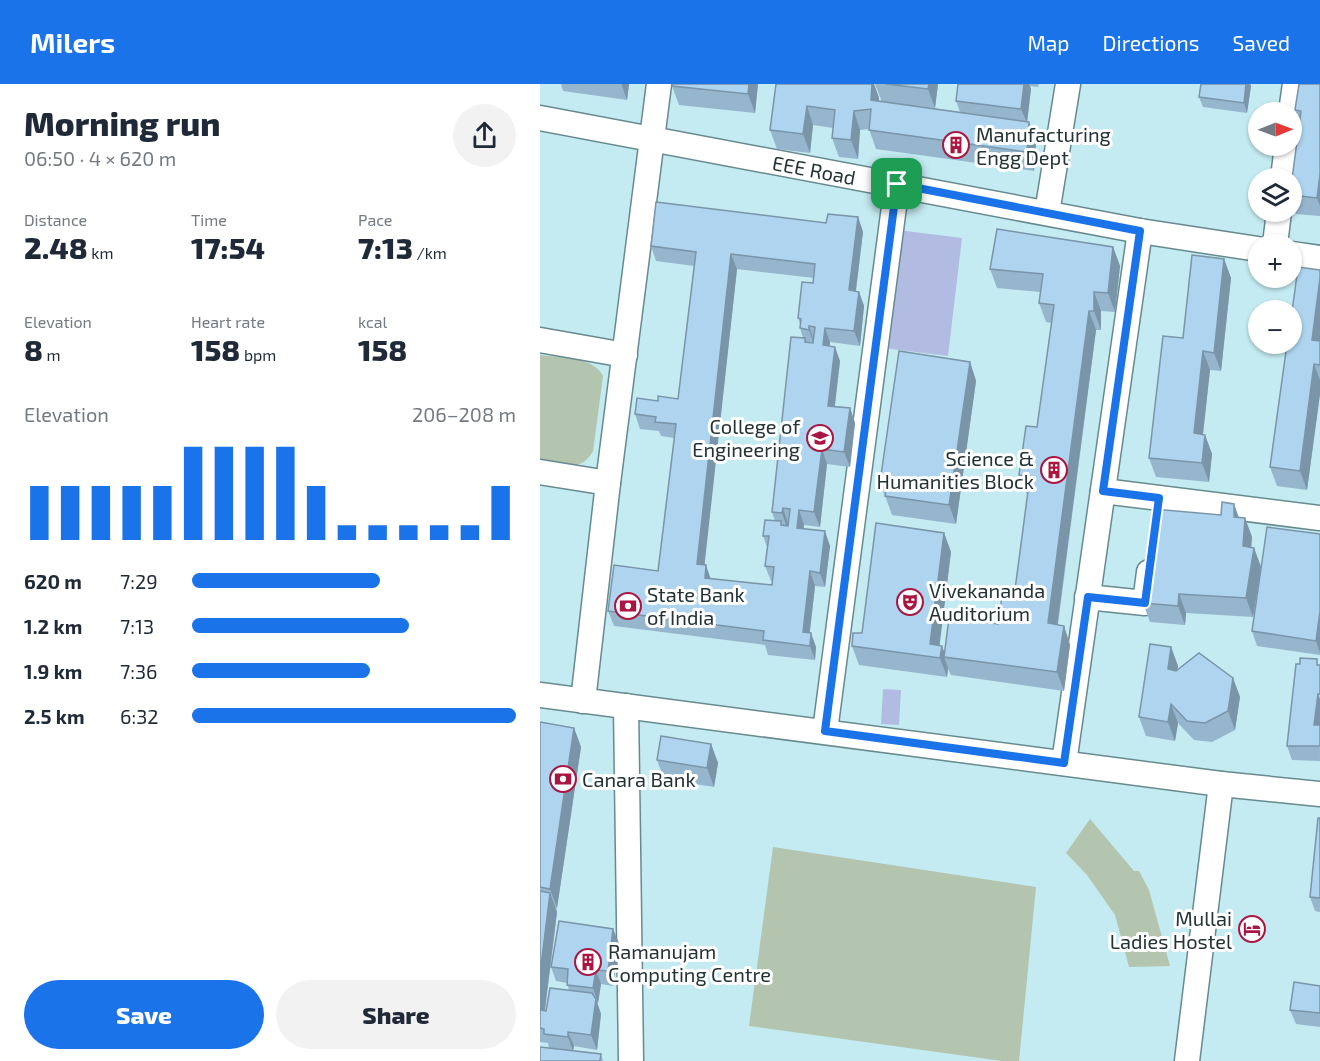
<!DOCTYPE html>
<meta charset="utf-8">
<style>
:root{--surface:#fff;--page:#f2f2f3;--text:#1f2937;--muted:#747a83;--accent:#1a73e8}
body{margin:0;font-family:"Exo 2",sans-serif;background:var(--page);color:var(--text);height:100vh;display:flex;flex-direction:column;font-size:22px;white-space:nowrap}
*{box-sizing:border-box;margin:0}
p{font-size:20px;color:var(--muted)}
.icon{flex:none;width:33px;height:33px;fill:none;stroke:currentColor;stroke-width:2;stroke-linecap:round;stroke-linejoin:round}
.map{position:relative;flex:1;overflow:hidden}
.side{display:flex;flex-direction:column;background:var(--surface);width:540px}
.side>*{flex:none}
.needle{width:39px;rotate:89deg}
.buttons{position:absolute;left:708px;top:18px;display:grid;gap:12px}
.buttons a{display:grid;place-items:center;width:54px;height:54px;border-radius:50%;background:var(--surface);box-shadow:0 2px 4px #0004;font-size:30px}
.pin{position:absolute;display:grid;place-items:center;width:51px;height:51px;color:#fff;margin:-26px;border-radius:12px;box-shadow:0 3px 9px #0006}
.round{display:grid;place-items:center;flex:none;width:63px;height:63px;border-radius:32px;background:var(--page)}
.overview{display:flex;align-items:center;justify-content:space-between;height:102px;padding:0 24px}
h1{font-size:33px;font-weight:800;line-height:45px}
.stats{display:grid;grid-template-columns:repeat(3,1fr);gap:9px;height:102px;padding:6px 24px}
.stats div{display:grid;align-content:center}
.stats b{font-size:30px;font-weight:800}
.stats small{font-size:16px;font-weight:400}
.stats p{font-size:16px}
.chart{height:168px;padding:12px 24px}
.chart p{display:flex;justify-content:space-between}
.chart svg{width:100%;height:108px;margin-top:6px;stroke:var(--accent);stroke-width:6}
.primary-button{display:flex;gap:12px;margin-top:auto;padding:12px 24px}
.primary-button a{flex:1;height:69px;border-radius:36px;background:var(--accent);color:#fff;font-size:24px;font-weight:800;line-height:69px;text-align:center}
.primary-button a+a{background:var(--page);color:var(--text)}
ul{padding:0 24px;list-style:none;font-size:20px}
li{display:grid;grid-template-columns:96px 72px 1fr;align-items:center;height:45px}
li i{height:15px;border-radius:8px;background:var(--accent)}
header{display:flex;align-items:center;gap:36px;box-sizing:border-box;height:84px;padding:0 30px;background:var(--accent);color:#fff}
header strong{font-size:28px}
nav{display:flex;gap:33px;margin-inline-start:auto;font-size:21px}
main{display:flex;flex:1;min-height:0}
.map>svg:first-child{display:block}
</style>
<header>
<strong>Milers</strong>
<nav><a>Map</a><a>Directions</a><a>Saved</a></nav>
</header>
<main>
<section class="side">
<div class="overview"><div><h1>Morning run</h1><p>06:50 · 4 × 620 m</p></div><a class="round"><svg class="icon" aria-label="share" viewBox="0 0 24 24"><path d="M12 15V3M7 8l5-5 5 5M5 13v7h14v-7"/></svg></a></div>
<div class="stats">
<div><p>Distance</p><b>2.48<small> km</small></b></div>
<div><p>Time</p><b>17:54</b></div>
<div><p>Pace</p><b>7:13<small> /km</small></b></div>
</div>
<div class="stats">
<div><p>Elevation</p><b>8<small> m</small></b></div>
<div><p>Heart rate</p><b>158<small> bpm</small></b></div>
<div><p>kcal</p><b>158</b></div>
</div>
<div class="chart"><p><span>Elevation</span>206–208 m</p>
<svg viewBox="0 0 160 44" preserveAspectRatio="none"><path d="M5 44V22M15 44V22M25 44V22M35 44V22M45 44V22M55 44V6M65 44V6M75 44V6M85 44V6M95 44V22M105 44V38M115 44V38M125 44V38M135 44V38M145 44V38M155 44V22"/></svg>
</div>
<ul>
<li><b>620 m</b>7:29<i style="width:58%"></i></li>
<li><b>1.2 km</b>7:13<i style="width:67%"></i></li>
<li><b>1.9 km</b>7:36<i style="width:55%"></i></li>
<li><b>2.5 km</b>6:32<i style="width:100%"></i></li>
</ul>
<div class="primary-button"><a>Save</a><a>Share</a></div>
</section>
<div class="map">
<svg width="780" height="977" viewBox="0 0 780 977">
<rect width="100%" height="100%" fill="#c4ebf1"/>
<g fill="#b3c4af">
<path d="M0,271C20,274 53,272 63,292L53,367C40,390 23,380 0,377Z"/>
<polygon points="550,735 594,787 599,787 609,806 630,882 589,883 575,831 547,791 526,769"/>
<polygon points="233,763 496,803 479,977 462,977 209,942"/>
</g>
<g fill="#b2bce2">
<polygon points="358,146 422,154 408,272 343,264"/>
<polygon points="343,605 361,606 359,641 341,640"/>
</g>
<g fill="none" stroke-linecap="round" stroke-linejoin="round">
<defs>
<g id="minor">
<polyline points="751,28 755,0"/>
<path id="s1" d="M0,34L600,147L718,165"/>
<polyline points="743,94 747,62"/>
<polyline points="507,129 528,0"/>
<polyline points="735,160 739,128"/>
<polyline points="752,170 780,174"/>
<polyline points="0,256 85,271"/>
<polyline points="0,388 68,399"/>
<polyline points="563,407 780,434"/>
<polyline points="547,513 605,519 609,488"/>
<polyline points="0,611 681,700 780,710"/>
<polyline points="43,617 68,399 119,0"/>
<polyline points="86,622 91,977"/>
<polyline points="285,647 357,100"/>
<polyline points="524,679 600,147"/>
<polyline points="647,977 681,700"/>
</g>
</defs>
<use href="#minor" stroke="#668a8f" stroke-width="27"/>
<use href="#minor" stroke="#fff" stroke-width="24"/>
</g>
<g fill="#96b6ce" fill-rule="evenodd">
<polygon points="21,0 89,0 87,16 23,7"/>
<polygon points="132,0 218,0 215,29 139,21 132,2"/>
<polygon points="236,0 334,0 339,14 339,17 420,28 416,17 418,0 499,0 498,3 490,2 491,5 487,37 496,57 494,87 336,65 329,45 320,46 318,75 299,73 292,54 293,44 273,41 270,69 237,65 230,46"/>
<polygon points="335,0 398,0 395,24 342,18"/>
<polygon points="661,0 710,0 711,2 707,29 663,23 659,13"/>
<polygon points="780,0 780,132 756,130 752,117 752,95 759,38 755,26"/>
<path d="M318,133L323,148L316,207L319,208L324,222L320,262L290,258V262L300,277L295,322L310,324L315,339L310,383L287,380L280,443L264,441V445L290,462L285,503L275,502L270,548L276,563L275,576L228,571L225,561L74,542L68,527L118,487L134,354L121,352L119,347L100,345L95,330L118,317L138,315L154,182L116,177L111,162L286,139ZM197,185L274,194L273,199L258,234L260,240V244L263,254L232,428L235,437L223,452L227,463L225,482L231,497H232V501L171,495L164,481Z"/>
<polygon points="573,163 580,182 575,228 561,227 561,246 556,246 518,541 524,542 530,561 524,607 411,591 408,585 407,593 319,581 312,562 404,449 411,468 399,562 402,562 404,569 458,540 474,513 488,410 486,409 479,391 497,343 512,239 506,238 499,219 500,208 457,204 450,185"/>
<polygon points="684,175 691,194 681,287 670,286 663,350 665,351 672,370 669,398 616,393 609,374 643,254"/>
<polygon points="780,186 780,310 767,406 737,402 730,383"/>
<polygon points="430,278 436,297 416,440 352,431 340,398"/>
<polygon points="699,433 705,434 712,453 711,463 714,464 721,483 713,533 646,529 645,541 610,538 603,519"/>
<polygon points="780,450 780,571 717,562 712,547"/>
<polygon points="631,563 638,582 637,586 693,594 700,613 695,646 672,658 654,656 638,639 635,657 606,652 599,633"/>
<polygon points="779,581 780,677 752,676 747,662"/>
<polygon points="0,638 34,644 41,663 17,824 16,823 17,828 5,927 6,927 29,906 27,899 16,897 11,883 79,859 73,902 61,900 58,919 57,919 61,930 57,966 34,962 33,967 61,970 63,977 0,977 9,964 8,959 0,958"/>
<polygon points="171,660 178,679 174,703 124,695 117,676"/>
<polygon points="780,734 780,828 775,827 770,813"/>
<polygon points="780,902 780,943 756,940 750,926"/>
</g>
<g fill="#7a94a8">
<polygon points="82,0 89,0 87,16 82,2"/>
<polygon points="209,0 218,0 215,29 208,10"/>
<polygon points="332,0 334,0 339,14 338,35 331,16"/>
<polygon points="389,0 398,0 395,24 388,5"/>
<polygon points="484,0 489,0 491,5 487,39 481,25"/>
<polygon points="706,0 710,0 711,2 707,29 704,19"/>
<polygon points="267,22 273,41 270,69 263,50"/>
<polygon points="314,27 320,46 318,75 311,56"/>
<polygon points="489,38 496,57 494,87 487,68"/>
<polygon points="780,90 780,122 777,114"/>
<polygon points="318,133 323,148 314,221 309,206"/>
<polygon points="573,163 580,182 575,228 568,209"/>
<polygon points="191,170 197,185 163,495 157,480"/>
<polygon points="684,175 691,194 681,287 674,269"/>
<polygon points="780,194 780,264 772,256"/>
<polygon points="319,208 324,222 320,262 314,247"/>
<polygon points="554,208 561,227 561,246 554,227"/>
<polygon points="549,227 556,246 515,558 508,539"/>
<polygon points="269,242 274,257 274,260 269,246"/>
<polygon points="285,244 290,258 288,276 283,261"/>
<polygon points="295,263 300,277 293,336 288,322"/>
<polygon points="663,267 670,286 661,368 654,349"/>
<polygon points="430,278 436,297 416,440 409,421"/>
<polygon points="774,280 780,296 780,310 767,406 760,387"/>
<polygon points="310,324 315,339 310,383 304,368"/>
<polygon points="665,351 672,370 669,398 662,379"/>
<polygon points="282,365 287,380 280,443 274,428"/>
<polygon points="694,420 701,439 694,433"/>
<polygon points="243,424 248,439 247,444 242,429"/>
<polygon points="259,426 264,441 262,459 257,444"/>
<polygon points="705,434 712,453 710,481 703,462"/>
<polygon points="285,447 290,462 285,503 280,489"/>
<polygon points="404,449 411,468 398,574 390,560"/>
<polygon points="714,464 721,483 713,533 706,514"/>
<polygon points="166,481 171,496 165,494"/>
<polygon points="270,487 275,502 268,562 263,548"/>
<polygon points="639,510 646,529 645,541 638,522"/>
<polygon points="780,527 780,569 776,557"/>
<polygon points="524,542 530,561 524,607 517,588"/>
<polygon points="271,549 276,563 275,576 270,562"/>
<polygon points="402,562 406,573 404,573 408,584 407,593 400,574"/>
<polygon points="631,563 638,582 635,604 628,585"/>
<polygon points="693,594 700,613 695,646 688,627"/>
<polygon points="778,610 780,615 780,651 774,641"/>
<polygon points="631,620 638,639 635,657 628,638"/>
<polygon points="34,644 41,663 17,824 10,805"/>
<polygon points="171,660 178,679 174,703 167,684"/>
<polygon points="10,809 17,828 3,940 0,932 0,890"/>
<polygon points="73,845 79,859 73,902 68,887"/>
<polygon points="56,886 61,900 58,919 53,904"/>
<polygon points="56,915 61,930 57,966 51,951"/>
<polygon points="28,948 34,962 33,967 28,953"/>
</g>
<g fill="#aed4f0" stroke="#7a94a8" stroke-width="1.5" fill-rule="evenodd">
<polygon points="132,0 209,0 208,10 132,2"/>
<polygon points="236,0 332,0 331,16 489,38 487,68 329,46 331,25 314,27 311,56 292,54 295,26 267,22 263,50 230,46"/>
<polygon points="346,0 389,0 388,5"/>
<polygon points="418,0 484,0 481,25 416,17"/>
<polygon points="661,0 706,0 704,19 659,13"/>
<polygon points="759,0 780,0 780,90 777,114 752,111 752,95 761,27 755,26"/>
<path d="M116,118L286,139L288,130L318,133L309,206L319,208L314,247L285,244L283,261L295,263L288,322L310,324L304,368L282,365L274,428L259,426L257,444L285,447L280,489L270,487L263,548L271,549L270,562L223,556L224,547L68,527L74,481L118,487L136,340L115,338L116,333L95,330L97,314L118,317V312L138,315L156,168L111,162ZM191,170L275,180L273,199L262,198L258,234L261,235L260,244L269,246V242L275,243L273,259L265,258V254L251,253L232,428L242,429L243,424L250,425L248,442L241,441V437L225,436L223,452H229L225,482L234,483L232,501L165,494L166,481L157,480Z"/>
<polygon points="457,145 573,163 568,209 554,208 554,227 549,227 508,539 524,542 517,588 404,573 409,534 458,540 462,512 474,513 490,392 479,391 486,342 497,343 514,221 499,219 503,190 450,185"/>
<polygon points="652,171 684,175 674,269 663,267 654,349 665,351 662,379 609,374 623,252 643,254"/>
<polygon points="758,183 780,186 780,194 772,256 780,257 780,281 774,280 760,387 730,383 747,260 752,260 752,228"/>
<polygon points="359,267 430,278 409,421 345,412 347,399 340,398"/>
<polygon points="682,418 694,420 694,433 705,434 703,462 714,464 706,514 639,510 638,522 603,519 614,425 681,431"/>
<polygon points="336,439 404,449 390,560 402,562 400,574 312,562 313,549 322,549"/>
<polygon points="727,443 780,450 780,527 776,557 712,547"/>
<polygon points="610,560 631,563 628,585 636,587 659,569 693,594 688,627 665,639 647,637 631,620 628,638 599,633"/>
<polygon points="760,574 777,575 777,581 780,581 780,610 778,610 774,641 780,641 780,662 747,662 756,580 760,580"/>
<polygon points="0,638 34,644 10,805 0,803"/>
<polygon points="121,652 171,660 167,684 117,676"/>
<polygon points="778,734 780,734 780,814 770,813"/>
<polygon points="0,807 10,809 0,890"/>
<polygon points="19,837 73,845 68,887 56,886 53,904 27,901 28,885 11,883"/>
<polygon points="754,898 780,902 780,929 750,926"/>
<polygon points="10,904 52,909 56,915 51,951 28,948 28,953 4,950 4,945 0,944 0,926 6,927"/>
<polygon points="0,963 61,970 60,977 0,977"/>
</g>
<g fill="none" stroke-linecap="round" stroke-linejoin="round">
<defs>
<polygon id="route" points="357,100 600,147 563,407 619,414 605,519 548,513 524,679 285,647"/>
</defs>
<use href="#route" stroke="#fff" stroke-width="12"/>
<use href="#route" stroke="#1a73e8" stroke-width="8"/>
</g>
<defs>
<symbol id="building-ring" viewBox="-11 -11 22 22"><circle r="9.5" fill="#fff" stroke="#aa1541" stroke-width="1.5"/><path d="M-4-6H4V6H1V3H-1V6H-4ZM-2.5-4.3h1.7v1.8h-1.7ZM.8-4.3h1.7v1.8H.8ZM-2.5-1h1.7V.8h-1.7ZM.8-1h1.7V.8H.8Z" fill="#aa1541"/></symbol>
<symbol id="university-ring" viewBox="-11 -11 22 22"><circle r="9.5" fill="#fff" stroke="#aa1541" stroke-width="1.5"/><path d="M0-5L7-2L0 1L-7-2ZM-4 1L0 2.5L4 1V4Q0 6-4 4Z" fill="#aa1541"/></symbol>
<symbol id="theatre-ring" viewBox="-11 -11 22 22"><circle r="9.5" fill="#fff" stroke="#aa1541" stroke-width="1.5"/><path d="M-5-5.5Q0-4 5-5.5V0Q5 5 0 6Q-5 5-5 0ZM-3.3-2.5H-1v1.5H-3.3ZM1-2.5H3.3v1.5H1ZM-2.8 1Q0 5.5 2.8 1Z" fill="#aa1541"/></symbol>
<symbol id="bank-ring" viewBox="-11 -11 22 22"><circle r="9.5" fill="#fff" stroke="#aa1541" stroke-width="1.5"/><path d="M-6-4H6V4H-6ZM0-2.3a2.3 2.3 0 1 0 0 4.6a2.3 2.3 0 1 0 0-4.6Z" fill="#aa1541"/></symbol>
<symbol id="hotel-ring" viewBox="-11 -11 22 22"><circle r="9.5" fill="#fff" stroke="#aa1541" stroke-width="1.5"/><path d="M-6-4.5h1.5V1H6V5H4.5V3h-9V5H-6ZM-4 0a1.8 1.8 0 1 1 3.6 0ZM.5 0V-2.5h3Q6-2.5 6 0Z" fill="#aa1541"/></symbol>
</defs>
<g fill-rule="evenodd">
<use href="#building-ring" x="401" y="46" width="30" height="30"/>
<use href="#university-ring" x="265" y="339" width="30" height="30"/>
<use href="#building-ring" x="499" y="371" width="30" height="30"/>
<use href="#theatre-ring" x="355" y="503" width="30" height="30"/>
<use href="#bank-ring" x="73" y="507" width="30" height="30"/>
<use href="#bank-ring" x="8" y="680" width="30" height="30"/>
<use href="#hotel-ring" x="697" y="830" width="30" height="30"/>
<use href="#building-ring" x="33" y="863" width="30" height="30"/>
</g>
<g text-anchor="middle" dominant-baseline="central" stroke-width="6" stroke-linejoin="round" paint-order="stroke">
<g font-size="20" fill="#233234" stroke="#fff" text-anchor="start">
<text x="436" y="50">Manufacturing<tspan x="436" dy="23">Engg Dept</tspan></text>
<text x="260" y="342" text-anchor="end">College of<tspan x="260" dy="23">Engineering</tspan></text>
<text x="494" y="374" text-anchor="end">Science &amp;<tspan x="494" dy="23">Humanities Block</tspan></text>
<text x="389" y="506">Vivekananda<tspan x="389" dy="23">Auditorium</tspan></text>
<text x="107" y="510">State Bank<tspan x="107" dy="23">of India</tspan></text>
<text x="42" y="695">Canara Bank</text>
<text x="692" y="834" text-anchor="end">Mullai<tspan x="692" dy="23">Ladies Hostel</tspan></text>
<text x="68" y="867">Ramanujam<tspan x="68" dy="23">Computing Centre</tspan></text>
</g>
<g font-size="20" fill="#233234" stroke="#fff">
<text stroke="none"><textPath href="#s1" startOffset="279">EEE Road</textPath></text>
</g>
</g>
</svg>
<div class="buttons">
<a><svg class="needle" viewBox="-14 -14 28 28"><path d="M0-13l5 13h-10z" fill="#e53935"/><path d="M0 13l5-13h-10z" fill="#747a83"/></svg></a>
<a><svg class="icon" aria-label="layers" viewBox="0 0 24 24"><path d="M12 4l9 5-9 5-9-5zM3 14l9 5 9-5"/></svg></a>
<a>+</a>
<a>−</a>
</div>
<div class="pin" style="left:357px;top:100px;background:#1e9e55"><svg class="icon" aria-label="arrive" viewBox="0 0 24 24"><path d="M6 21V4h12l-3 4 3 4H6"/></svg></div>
</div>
</main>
